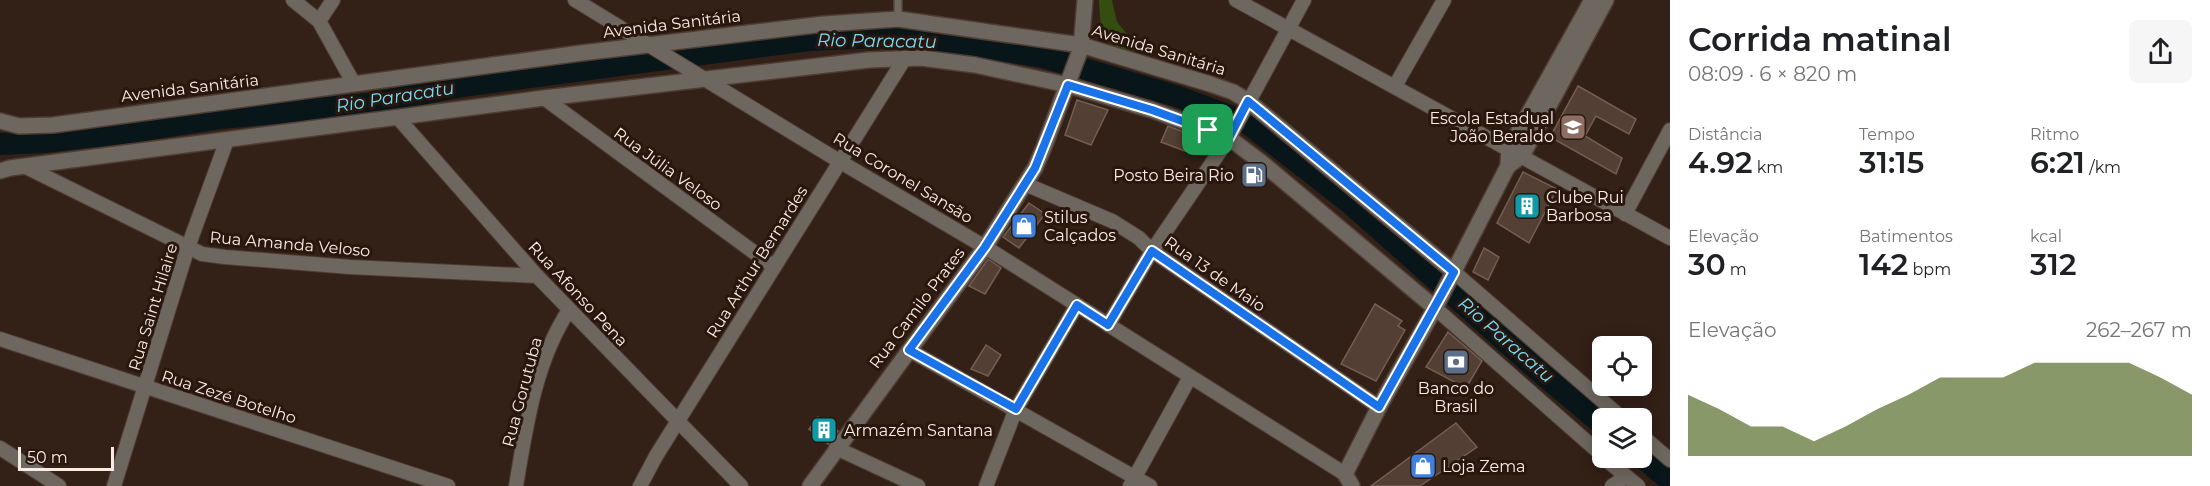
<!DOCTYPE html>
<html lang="pt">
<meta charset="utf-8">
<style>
:root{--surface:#fff;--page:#f6f6f6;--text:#202124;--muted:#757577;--accent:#586d2a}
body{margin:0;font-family:Montserrat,sans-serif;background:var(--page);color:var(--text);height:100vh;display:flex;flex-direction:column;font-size:22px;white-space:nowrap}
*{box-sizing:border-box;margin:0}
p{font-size:20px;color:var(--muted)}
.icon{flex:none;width:33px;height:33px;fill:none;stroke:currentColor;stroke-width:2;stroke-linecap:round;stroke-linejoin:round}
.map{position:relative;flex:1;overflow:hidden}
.details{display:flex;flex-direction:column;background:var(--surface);width:540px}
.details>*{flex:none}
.buttons{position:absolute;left:1592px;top:336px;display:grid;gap:12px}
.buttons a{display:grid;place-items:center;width:60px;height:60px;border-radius:9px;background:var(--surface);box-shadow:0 3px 15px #0003;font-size:30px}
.scale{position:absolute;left:18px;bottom:15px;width:96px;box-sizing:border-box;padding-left:6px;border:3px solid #f9ece6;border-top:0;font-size:16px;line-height:21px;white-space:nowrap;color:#f9ece6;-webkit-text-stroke:4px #29170e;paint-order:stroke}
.pin{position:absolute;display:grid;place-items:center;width:51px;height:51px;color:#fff;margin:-26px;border-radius:12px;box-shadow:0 3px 9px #0006}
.round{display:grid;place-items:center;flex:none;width:63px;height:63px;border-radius:9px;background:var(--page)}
.headline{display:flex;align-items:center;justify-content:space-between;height:102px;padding:0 18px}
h1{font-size:33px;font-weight:600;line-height:45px}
.stats{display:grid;grid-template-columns:repeat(3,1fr);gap:9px;height:102px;padding:6px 18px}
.stats div{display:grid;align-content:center}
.stats b{font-size:30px;font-weight:600}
.stats small{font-size:16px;font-weight:400}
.stats p{font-size:16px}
.chart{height:168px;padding:12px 18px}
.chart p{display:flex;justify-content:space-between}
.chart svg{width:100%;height:108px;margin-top:6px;fill:var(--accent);opacity:.7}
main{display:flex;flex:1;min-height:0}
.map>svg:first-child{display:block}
</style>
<main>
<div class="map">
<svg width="1670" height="486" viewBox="0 0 1670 486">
<rect width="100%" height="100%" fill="#332017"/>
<path fill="#334e0e" d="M1099,0H1112L1117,22L1141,51C1134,50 1123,52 1117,48C1099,39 1100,17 1099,0Z"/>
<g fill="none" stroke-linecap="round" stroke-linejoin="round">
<g stroke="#08161a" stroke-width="22">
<polyline points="0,144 44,142 138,131 221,118 369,104 462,86 809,40 881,37 951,42 1043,57 1176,96 1246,122 1351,204 1541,373 1602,424"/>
<polyline points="1641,456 1670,481"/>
</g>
</g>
<g fill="#533f34" stroke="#745e53" stroke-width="1.5">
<polygon points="1578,86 1636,119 1629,134 1596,116 1585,136 1622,158 1616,174 1550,137"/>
<polygon points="1077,100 1108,110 1091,145 1065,135"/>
<polygon points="1168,126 1194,136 1185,151 1161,142"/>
<polygon points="1523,172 1557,189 1529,243 1497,223"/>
<polygon points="1029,203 1045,214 1019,248 1003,237"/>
<polygon points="1484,248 1499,257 1488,280 1473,272"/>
<polygon points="988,259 1001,268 985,294 969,286"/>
<polygon points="1375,304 1402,321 1398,326 1405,330 1376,381 1341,364"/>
<polygon points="1448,332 1482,361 1466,388 1426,367"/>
<polygon points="986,345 1001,355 988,376 971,369"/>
<polygon points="818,417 838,431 828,444 809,429"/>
<polygon points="1456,423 1477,447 1420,486 1371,486"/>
</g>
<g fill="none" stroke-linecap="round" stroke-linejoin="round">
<defs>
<polyline id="service" points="898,19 898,0"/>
<g id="minor">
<polyline points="293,0 319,21 354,84"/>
<polyline points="575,0 839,161 985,247 1345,474"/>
<polyline points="1236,0 1670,238"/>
<polyline points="319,21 333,0"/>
<polyline points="1395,86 1444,0"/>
<polyline points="544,98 774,267"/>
<polyline points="398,118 537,276 741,486"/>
<polyline points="26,167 188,247 202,254 225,257 350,267 537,276"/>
<polyline points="1025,184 1112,221 1139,238 1152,251 1379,407"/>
<polyline points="1625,214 1670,130"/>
<polyline points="1454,272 1622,418"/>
<polyline points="1435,308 1602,455"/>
<polyline points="1108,325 1152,251 1229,138 1304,0"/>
<polyline points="0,339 448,486"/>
<polyline points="909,350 1150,486"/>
<polyline points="1641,435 1670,460"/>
<polyline points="0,448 59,486"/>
<polyline points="836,448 918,486"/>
<polyline points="1604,458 1638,486"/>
<polyline points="114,486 188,247 227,140"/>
<path d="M516,486C526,426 535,362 569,310"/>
<polyline points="640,486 656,456 905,58"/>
<polyline points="986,486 1016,409 1077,305"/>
<polyline points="1130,486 1190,377"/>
<polyline points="1612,486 1626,477"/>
</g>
<g id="tertiary">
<polyline points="0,121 19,126 53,125 581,53 824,24 898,19 1081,45 1210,84 1233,92 1248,101 1454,272"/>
<polyline points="1508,166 1522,156 1606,0"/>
<polyline points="0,171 10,168 544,98 869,60 921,58 975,65 1068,85 1152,110 1229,138 1261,162 1435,308"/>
<polyline points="810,486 985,247 1035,168 1044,147 1081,48 1085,0"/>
<polyline points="1352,486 1345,474 1379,407 1435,308 1508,166 1509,149 1592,0"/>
</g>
</defs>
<use href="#service" stroke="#4f3d34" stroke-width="10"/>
<use href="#minor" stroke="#4f3d34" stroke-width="16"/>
<use href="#tertiary" stroke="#4f3d34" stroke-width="18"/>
<use href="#service" stroke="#6e675f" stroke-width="7"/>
<use href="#minor" stroke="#6e675f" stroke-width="14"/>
<use href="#tertiary" stroke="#6e675f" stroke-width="15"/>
</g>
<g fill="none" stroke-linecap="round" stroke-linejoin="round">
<defs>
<polygon id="route" points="1068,85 1152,110 1229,138 1248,101 1454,272 1379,407 1152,251 1108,325 1077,305 1016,409 909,350 985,247 1035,168"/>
</defs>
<use href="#route" stroke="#fff" stroke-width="12"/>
<use href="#route" stroke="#1a73e8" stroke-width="8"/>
</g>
<defs>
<symbol id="school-square" viewBox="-11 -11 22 22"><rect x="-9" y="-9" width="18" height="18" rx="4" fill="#8d6e63" stroke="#29170e"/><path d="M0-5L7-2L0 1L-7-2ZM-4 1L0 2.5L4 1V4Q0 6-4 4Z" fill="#fff"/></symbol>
<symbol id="fuel-square" viewBox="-11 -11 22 22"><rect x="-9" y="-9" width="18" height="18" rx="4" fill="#5c6f8a" stroke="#29170e"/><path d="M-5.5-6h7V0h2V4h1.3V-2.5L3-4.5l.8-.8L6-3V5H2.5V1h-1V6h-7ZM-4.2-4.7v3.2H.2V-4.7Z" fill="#fff"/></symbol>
<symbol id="building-square" viewBox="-11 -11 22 22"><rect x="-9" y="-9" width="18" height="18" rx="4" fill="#0f9aa8" stroke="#29170e"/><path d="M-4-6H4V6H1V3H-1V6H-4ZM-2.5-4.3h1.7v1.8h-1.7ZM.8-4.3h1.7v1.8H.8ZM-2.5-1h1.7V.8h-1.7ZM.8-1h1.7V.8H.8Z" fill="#fff"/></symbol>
<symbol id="shop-square" viewBox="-11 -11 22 22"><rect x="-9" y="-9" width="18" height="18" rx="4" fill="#3f7fe0" stroke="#29170e"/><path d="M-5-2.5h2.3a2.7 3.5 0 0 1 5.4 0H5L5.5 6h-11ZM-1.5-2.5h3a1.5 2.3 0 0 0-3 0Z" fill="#fff"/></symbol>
<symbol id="bank-square" viewBox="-11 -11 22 22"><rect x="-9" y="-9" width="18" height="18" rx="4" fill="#5c6f8a" stroke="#29170e"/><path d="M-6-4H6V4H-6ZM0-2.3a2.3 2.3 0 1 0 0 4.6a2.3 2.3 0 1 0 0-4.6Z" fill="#fff"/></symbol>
</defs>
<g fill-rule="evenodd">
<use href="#school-square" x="1558" y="112" width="30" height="30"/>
<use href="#fuel-square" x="1239" y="160" width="30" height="30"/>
<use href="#building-square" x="1512" y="191" width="30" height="30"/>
<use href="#shop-square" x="1009" y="211" width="30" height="30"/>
<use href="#bank-square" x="1441" y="347" width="30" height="30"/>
<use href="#building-square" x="809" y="415" width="30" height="30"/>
<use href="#shop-square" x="1408" y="451" width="30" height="30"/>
</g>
<g text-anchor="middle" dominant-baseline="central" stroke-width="6" stroke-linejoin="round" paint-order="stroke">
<g font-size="16" fill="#f9ece6" stroke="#29170e">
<text transform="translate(672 24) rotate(-7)">Avenida Sanitária</text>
<text transform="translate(1159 50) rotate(17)">Avenida Sanitária</text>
<text transform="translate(190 88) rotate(-7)">Avenida Sanitária</text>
<text transform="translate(668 169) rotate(36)">Rua Júlia Veloso</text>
<text transform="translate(903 178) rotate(31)">Rua Coronel Sansão</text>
<text transform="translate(290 244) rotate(5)">Rua Amanda Veloso</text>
<text transform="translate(757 262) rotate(-58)">Rua Arthur Bernardes</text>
<text transform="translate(1215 274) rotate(35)">Rua 13 de Maio</text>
<text transform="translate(578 294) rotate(47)">Rua Afonso Pena</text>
<text transform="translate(153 307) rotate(-73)">Rua Saint Hilaire</text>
<text transform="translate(917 308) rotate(-53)">Rua Camilo Prates</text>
<text transform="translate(522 392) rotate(-75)">Rua Gorutuba</text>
<text transform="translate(229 397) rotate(18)">Rua Zezé Botelho</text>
</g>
<g font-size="16" fill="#f9ece6" stroke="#29170e" text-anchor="start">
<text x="1554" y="118" text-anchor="end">Escola Estadual<tspan x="1554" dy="18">João Beraldo</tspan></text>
<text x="1234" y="175" text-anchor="end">Posto Beira Rio</text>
<text x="1546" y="197">Clube Rui<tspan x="1546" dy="18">Barbosa</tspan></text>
<text x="1044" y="217">Stilus<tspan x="1044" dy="18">Calçados</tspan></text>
<text x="1456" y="388" text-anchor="middle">Banco do<tspan x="1456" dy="18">Brasil</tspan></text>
<text x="844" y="430">Armazém Santana</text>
<text x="1442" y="466">Loja Zema</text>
</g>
<g font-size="18" font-style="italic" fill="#71defd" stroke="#29170e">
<text transform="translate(877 41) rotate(1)">Rio Paracatu</text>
<text transform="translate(395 97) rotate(-9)">Rio Paracatu</text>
<text transform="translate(1506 340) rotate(41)">Rio Paracatu</text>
</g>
</g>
</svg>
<div class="buttons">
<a><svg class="icon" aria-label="locate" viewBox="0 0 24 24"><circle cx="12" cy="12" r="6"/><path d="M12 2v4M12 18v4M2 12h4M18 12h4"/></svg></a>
<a><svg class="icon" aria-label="layers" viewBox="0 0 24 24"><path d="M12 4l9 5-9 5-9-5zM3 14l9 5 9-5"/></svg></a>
</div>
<div class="scale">50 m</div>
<div class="pin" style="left:1208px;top:130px;background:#1e9e55"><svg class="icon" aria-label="arrive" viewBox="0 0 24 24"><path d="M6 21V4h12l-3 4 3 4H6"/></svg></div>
</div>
<section class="details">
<div class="headline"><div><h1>Corrida matinal</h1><p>08:09 · 6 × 820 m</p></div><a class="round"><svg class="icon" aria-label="share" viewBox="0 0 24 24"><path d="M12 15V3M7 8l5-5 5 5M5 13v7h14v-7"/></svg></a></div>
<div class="stats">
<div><p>Distância</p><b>4.92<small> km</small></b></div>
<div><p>Tempo</p><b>31:15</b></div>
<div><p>Ritmo</p><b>6:21<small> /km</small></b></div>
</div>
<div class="stats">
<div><p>Elevação</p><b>30<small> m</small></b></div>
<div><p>Batimentos</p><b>142<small> bpm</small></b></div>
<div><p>kcal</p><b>312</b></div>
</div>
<div class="chart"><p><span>Elevação</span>262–267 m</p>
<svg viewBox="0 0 160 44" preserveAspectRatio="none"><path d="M0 44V19L10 25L20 32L30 32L40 38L50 32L60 25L70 19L80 12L90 12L100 12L110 6L120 6L130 6L140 6L150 12L160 19V44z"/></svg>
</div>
</section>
</main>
